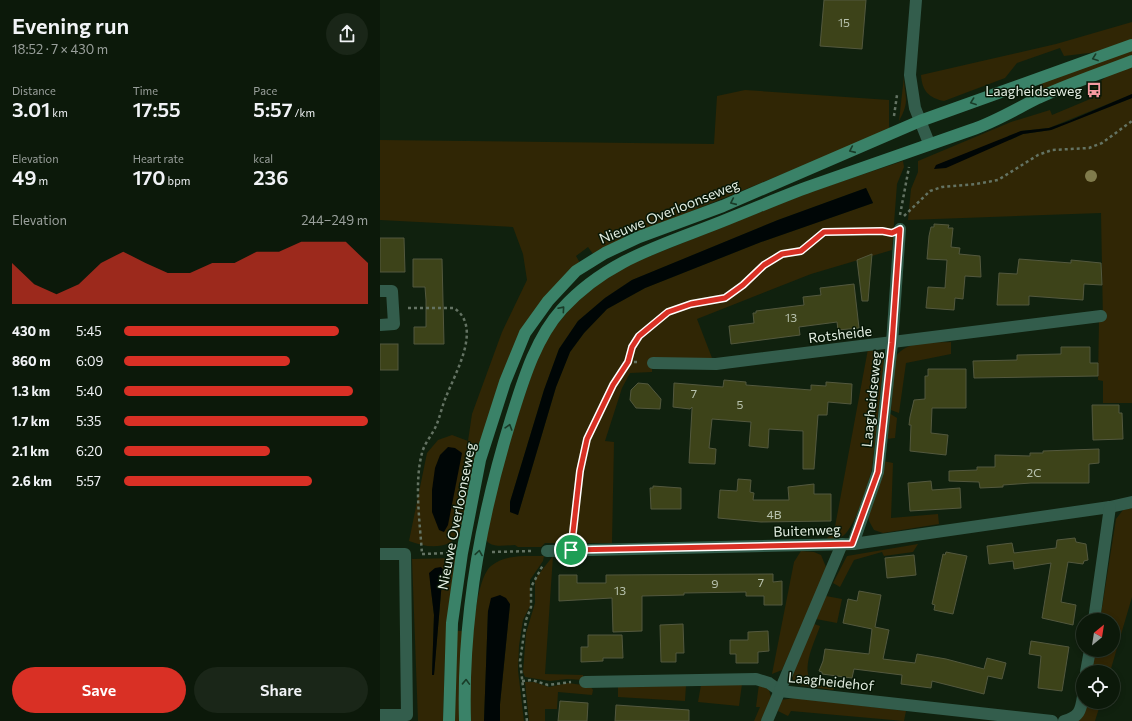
<!DOCTYPE html>
<meta charset="utf-8">
<style>
:root{--surface:#0c190a;--page:#1a2618;--text:#f1f3f6;--muted:#9aa09c;--line:#2c382b;--accent:#d93025}
body{margin:0;font-family:Commissioner,sans-serif;background:var(--page);color:var(--text);height:100vh;display:flex;flex-direction:column;font-size:15px;white-space:nowrap}
*{box-sizing:border-box;margin:0}
p{font-size:13px;color:var(--muted)}
.icon{flex:none;width:22px;height:22px;fill:none;stroke:currentColor;stroke-width:2;stroke-linecap:round;stroke-linejoin:round}
.map{position:relative;flex:1;overflow:hidden}
.sheet{display:flex;flex-direction:column;background:var(--surface);width:380px}
.sheet>*{flex:none}
.needle{width:26px;rotate:30deg}
.controls{position:absolute;left:696px;top:613px;display:grid;gap:8px}
.controls a{display:grid;place-items:center;width:44px;height:44px;border-radius:50%;background:var(--surface);box-shadow:0 2px 6px #0003,0 0 0 1px var(--line);font-size:20px}
.pin{position:absolute;display:grid;place-items:center;width:34px;height:34px;color:#fff;margin:-17px;border:2px solid #fff;border-radius:50%;box-shadow:0 1px 4px #0007}
.round{display:grid;place-items:center;flex:none;width:42px;height:42px;border-radius:21px;background:var(--page)}
.summary{display:flex;align-items:center;justify-content:space-between;height:68px;padding:0 12px}
h1{font-size:22px;font-weight:600;line-height:30px}
.metrics{display:grid;grid-template-columns:repeat(3,1fr);gap:6px;height:68px;padding:4px 12px}
.metrics div{display:grid;align-content:center}
.metrics b{font-size:20px;font-weight:600}
.metrics small{font-size:11px;font-weight:400}
.metrics p{font-size:11px}
.chart{height:112px;padding:8px 12px}
.chart p{display:flex;justify-content:space-between}
.chart svg{width:100%;height:72px;margin-top:4px;fill:var(--accent);opacity:.7}
.primary-button{display:flex;gap:8px;margin-top:auto;padding:8px 12px}
.primary-button a{flex:1;height:46px;border-radius:24px;background:var(--accent);color:#fff;font-size:16px;font-weight:600;line-height:46px;text-align:center}
.primary-button a+a{background:var(--page);color:var(--text)}
ul{padding:0 12px;list-style:none;font-size:13px}
li{display:grid;grid-template-columns:64px 48px 1fr;align-items:center;height:30px}
li i{height:10px;border-radius:5px;background:var(--accent)}
main{display:flex;flex:1;min-height:0}
.map>svg:first-child{display:block}
</style>
<main>
<section class="sheet">
<div class="summary"><div><h1>Evening run</h1><p>18:52 · 7 × 430 m</p></div><a class="round"><svg class="icon" aria-label="share" viewBox="0 0 24 24"><path d="M12 15V3M7 8l5-5 5 5M5 13v7h14v-7"/></svg></a></div>
<div class="metrics">
<div><p>Distance</p><b>3.01<small> km</small></b></div>
<div><p>Time</p><b>17:55</b></div>
<div><p>Pace</p><b>5:57<small> /km</small></b></div>
</div>
<div class="metrics">
<div><p>Elevation</p><b>49<small> m</small></b></div>
<div><p>Heart rate</p><b>170<small> bpm</small></b></div>
<div><p>kcal</p><b>236</b></div>
</div>
<div class="chart"><p><span>Elevation</span>244–249 m</p>
<svg viewBox="0 0 160 44" preserveAspectRatio="none"><path d="M0 44V19L10 32L20 38L30 32L40 19L50 12L60 19L70 25L80 25L90 19L100 19L110 12L120 12L130 6L140 6L150 6L160 19V44z"/></svg>
</div>
<ul>
<li><b>430 m</b>5:45<i style="width:88%"></i></li>
<li><b>860 m</b>6:09<i style="width:68%"></i></li>
<li><b>1.3 km</b>5:40<i style="width:94%"></i></li>
<li><b>1.7 km</b>5:35<i style="width:100%"></i></li>
<li><b>2.1 km</b>6:20<i style="width:60%"></i></li>
<li><b>2.6 km</b>5:57<i style="width:77%"></i></li>
</ul>
<div class="primary-button"><a>Save</a><a>Share</a></div>
</section>
<div class="map">
<svg width="752" height="721" viewBox="0 0 752 721">
<rect width="100%" height="100%" fill="#10210e"/>
<g fill="#302605" fill-rule="evenodd">
<path d="M752,22V39L717,52L684,56L680,48L637,63L625,78L564,101C549,98 542,91 541,75L676,44Z"/>
<polygon points="752,48 752,56 661,90 659,83"/>
<polygon points="752,67 752,94 750,95 669,128 641,131 628,136 630,140 643,134 671,130 752,98 752,403 723,403 723,381 718,380 719,321 723,321 721,213 528,220 531,189 538,172 538,161 631,122 670,110 672,115 715,97 713,88 728,75"/>
<path d="M524,76C524,97 531,100 519,121Z"/>
<path d="M365,90L509,100V131L258,233L256,225L241,230L244,238L213,254L208,247L196,256L200,263L146,322L81,531C70,551 47,548 29,541L47,453L58,440L72,435L88,441L92,414L122,332L147,280L143,254L133,227L0,220V140L334,144L337,96Z"/>
<path d="M523,161L524,167L517,184L512,250L431,274L317,319L332,358L272,368V372L250,373L242,388L225,441L234,442L232,543H165L161,547H138L135,545C126,545 110,549 106,539L125,453L158,356L171,332L197,300L240,268L433,191ZM486,188L493,203L381,242L265,288L227,309L204,333L190,352L176,387L138,515L130,512V502L164,390L179,349L198,321L225,298L252,280L398,220Z"/>
<path d="M571,342V354L526,363L519,413L511,410L515,358C525,340 552,343 571,342Z"/>
<path d="M488,349L499,352L504,361L492,468C489,482 474,532 461,537C457,539 451,539 446,539L454,532Z"/>
<polygon points="509,413 517,418 515,438 506,439"/>
<polygon points="503,461 513,463 511,518 558,514 559,524 503,533 494,530 489,521 488,515 499,484"/>
<polygon points="752,508 752,597 730,672 712,672 715,650 733,650 733,620 720,620 736,519 743,510"/>
<polygon points="538,544 533,552 504,556 502,552 474,560 460,587 453,583 467,556"/>
<polygon points="421,551 434,552 441,555 446,567 444,576 402,670 392,674 414,562"/>
<path d="M164,556L163,561L150,580V606L143,620L139,646L138,670L144,721H120V704L130,604L108,611L104,721H90C89,692 90,584 111,566C125,554 146,556 164,556Z"/>
<polygon points="173,556 165,674 203,675 204,680 187,679 170,681 145,677 143,672 146,633 155,603 155,579"/>
<path d="M77,558L65,655L63,721H38L32,559ZM63,569L54,674L52,675L54,615L50,581Z"/>
<polygon points="446,596 462,599 457,623 436,619"/>
<path d="M434,624L440,626C436,639 419,671 433,682C438,686 447,686 454,688L453,690L419,685L413,681L412,673Z"/>
<polygon points="77,631 83,631 80,721 74,721"/>
<polygon points="145,682 154,682 169,687 188,683 210,686 213,690 212,695 178,692 177,709 165,709 165,721 149,721"/>
<polygon points="362,684 359,706 318,702 321,685"/>
<polygon points="379,684 389,690 391,697 381,721 374,721 380,707 376,707"/>
<polygon points="306,685 305,701 238,697 238,686"/>
<polygon points="415,698 526,711 524,721 411,711 408,716 396,710 400,700"/>
<polygon points="707,702 721,702 715,721 698,721"/>
</g>
<g fill="#000606">
<polygon points="752,94 752,98 671,130 643,134 566,168 554,169 556,165 641,131 669,128 689,121"/>
<polygon points="486,188 493,203 381,242 265,288 227,309 204,333 190,352 176,387 138,515 130,512 130,502 164,390 179,349 198,321 225,298 252,280 398,220"/>
<polygon points="68,447 75,448 82,453 68,525 64,532 59,530 52,512 52,490 55,468 60,455"/>
<polygon points="61,567 63,569 54,675 52,675 54,615 49,573 55,568"/>
<polygon points="120,595 126,598 130,604 120,704 120,721 104,721 108,611 111,598"/>
</g>
<g fill="#3d4319" stroke="#53583e">
<polygon points="444,0 486,0 482,49 440,46"/>
<polygon points="554,224 569,225 568,228 573,228 571,247 580,248 579,254 600,256 601,277 585,276 583,299 575,298 574,310 546,308 548,287 565,288 567,260 547,259 549,236 551,227 554,227"/>
<polygon points="0,238 24,238 25,272 0,272"/>
<polygon points="492,254 488,301 482,301 477,260"/>
<polygon points="33,259 62,259 64,344 34,344 34,327 46,327 46,300 45,287 33,287"/>
<polygon points="639,259 691,263 691,260 721,263 722,285 704,284 703,300 649,296 649,305 617,305 619,273 637,274"/>
<polygon points="474,284 479,328 458,330 457,322 419,327 420,335 351,344 349,326 374,323 373,313 376,313 376,311 424,305 423,297 441,295 440,288"/>
<rect x="0" y="344" width="18" height="26"/>
<polygon points="681,347 710,347 710,363 718,363 718,376 594,378 593,361 637,360 637,355 681,354"/>
<polygon points="548,369 586,369 586,408 552,408 551,433 568,435 566,455 530,451 531,425 529,425 530,417 534,400 545,399 545,376 548,376"/>
<polygon points="344,380 366,382 366,385 431,390 431,385 446,386 446,382 472,384 471,404 448,402 447,415 438,415 434,469 423,469 423,431 389,429 388,448 369,446 371,422 332,419 329,448 336,449 335,464 309,463 312,409 312,407 310,409 293,407 294,383 343,387"/>
<polygon points="258,383 268,384 281,399 280,409 256,408 250,400 251,390"/>
<polygon points="712,405 739,405 739,413 742,413 743,439 713,440"/>
<polygon points="719,449 719,463 709,464 709,483 651,483 623,485 623,487 600,488 599,482 569,481 569,471 597,470 597,467 615,467 615,455 650,456 650,453 663,453 663,451"/>
<polygon points="358,479 371,480 370,492 374,493 373,500 409,500 408,487 434,484 434,494 451,494 451,521 381,522 338,518 340,490 357,491"/>
<polygon points="551,481 552,490 580,488 581,508 530,511 528,483"/>
<polygon points="273,486 301,488 301,509 271,509 270,488 273,488"/>
<polygon points="695,538 696,542 706,544 708,560 704,561 703,564 688,562 681,602 696,605 693,625 662,618 671,563 634,569 633,561 609,564 607,546 632,543 634,553 676,548 677,540"/>
<polygon points="566,552 587,556 573,614 554,610 555,605 552,604 563,554 565,555"/>
<polygon points="534,555 536,575 507,578 505,558"/>
<polygon points="393,574 393,582 402,581 402,605 384,605 384,596 366,596 366,592 304,593 304,595 262,596 262,631 233,632 232,598 179,601 179,575 197,575 197,583 226,583 226,575"/>
<polygon points="479,591 501,595 495,627 509,630 503,659 535,663 537,654 566,659 604,669 607,658 626,663 622,679 608,676 604,694 552,681 551,688 521,684 522,675 474,669 472,678 442,674 442,672 439,671 443,661 445,649 489,654 492,629 463,623 468,599 477,601"/>
<polygon points="303,624 304,653 296,653 296,662 281,662 280,625"/>
<polygon points="388,631 389,651 378,652 378,663 356,663 356,654 350,654 350,640 368,640 368,632"/>
<polygon points="208,635 242,635 243,658 223,658 223,661 201,662 201,647 208,647"/>
<polygon points="651,641 689,647 682,691 658,688 661,656 649,654"/>
<polygon points="180,701 208,703 207,721 178,721"/>
<polygon points="236,705 309,710 309,721 235,721"/>
</g>
<g fill="none" stroke-linecap="round" stroke-linejoin="round">
<g stroke="#647363" stroke-width="2.5" stroke-dasharray="3 3" stroke-linecap="butt">
<polyline points="514,116 517,95"/>
<polyline points="520,215 529,167"/>
<polyline points="524,216 550,191 562,187 596,184 618,180 658,155 672,150 709,148 722,143 752,121"/>
<path d="M28,308H74C103,327 75,373 66,397C62,406 60,417 56,426C52,435 44,444 42,453C34,483 40,523 42,554"/>
<polyline points="248,362 260,362"/>
<polyline points="192,537 200,471 207,439 233,385 248,362 252,347 259,336 288,312 311,304 345,298 363,285 384,265 402,254 421,251 444,232 505,232"/>
<polyline points="112,552 153,551"/>
<polyline points="42,554 69,553"/>
<polyline points="142,681 152,680 168,685 191,682"/>
<polyline points="147,721 140,661 146,620 151,607 151,587 163,565"/>
</g>
<g stroke="#335d4c" stroke-width="12">
<polyline points="536,0 530,75 535,108 549,143"/>
<polyline points="0,291 12,291 14,324 0,325"/>
<polyline points="273,363 336,364 721,316"/>
<polyline points="473,544 498,472 512,343 520,229"/>
<polyline points="167,551 473,544 730,507 752,502"/>
<polyline points="0,554 25,554 27,715 0,715"/>
<polyline points="714,620 730,507"/>
<polyline points="706,672 710,650"/>
<polyline points="205,682 376,679 389,683 400,691 672,721"/>
<polyline points="387,721 462,544"/>
<path d="M684,721C699,717 701,711 703,696"/>
</g>
<g stroke="#3a8268" stroke-width="12">
<polyline points="69,721 72,623 82,553 100,460 125,382 145,333 168,301 196,271 225,253 259,237 343,206 540,121 752,45"/>
<path d="M85,721C82,619 101,516 131,419C143,381 155,339 182,309C228,258 287,244 348,219C376,208 403,196 431,186C484,167 538,149 591,130C615,122 636,109 658,98C688,84 721,73 752,61"/>
</g>
</g>
<circle fill="#807b4c" cx="711" cy="176" r="6"/>
<defs><path id="oneway-chevron" d="M-2-3.5L2.5 0L-2 3.5" fill="none" stroke-width="1.6" stroke-linecap="round" stroke-linejoin="round"/></defs>
<g stroke="#193c28">
<use href="#oneway-chevron" transform="translate(715 58) rotate(160)"/>
<use href="#oneway-chevron" transform="translate(593 102) rotate(160)"/>
<use href="#oneway-chevron" transform="translate(472 150) rotate(156)"/>
<use href="#oneway-chevron" transform="translate(353 202) rotate(156)"/>
<use href="#oneway-chevron" transform="translate(182 309) rotate(-49)"/>
<use href="#oneway-chevron" transform="translate(129 427) rotate(-73)"/>
<use href="#oneway-chevron" transform="translate(99 553) rotate(-81)"/>
<use href="#oneway-chevron" transform="translate(86 682) rotate(-88)"/>
</g>
<g fill="none" stroke-linecap="round" stroke-linejoin="round">
<defs>
<polygon id="route" points="520,229 512,343 498,472 472,544 191,550 200,471 207,439 233,385 248,362 252,347 259,336 288,312 311,304 345,298 363,285 384,265 402,254 421,251 444,232 502,231 512,233"/>
</defs>
<use href="#route" stroke="#fff" stroke-width="8"/>
<use href="#route" stroke="#d93025" stroke-width="5"/>
</g>
<defs>
<symbol id="bus-bare" viewBox="-9 -9 18 18"><path d="M-5-6H5V4H4V6H2V4H-2V6H-4V4H-5ZM-3.5-4V0h7V-4ZM-3.5 1.2v1.5H-2V1.2ZM2 1.2v1.5H3.5V1.2Z" fill="#f49aa0" stroke="#071706" stroke-width="2.5" paint-order="stroke"/></symbol>
</defs>
<g fill-rule="evenodd">
<use href="#bus-bare" x="703" y="79" width="22" height="22"/>
</g>
<g text-anchor="middle" dominant-baseline="central" stroke-width="3" stroke-linejoin="round" paint-order="stroke">
<g font-size="12" fill="#b8c2ae">
<text x="464" y="22">15</text>
<text x="411" y="317">13</text>
<text x="314" y="393">7</text>
<text x="360" y="404">5</text>
<text x="654" y="472">2C</text>
<text x="394" y="514">4B</text>
<text x="381" y="582">7</text>
<text x="335" y="583">9</text>
<text x="240" y="590">13</text>
</g>
<g font-size="14" fill="#e1ece0" stroke="#071706" text-anchor="end">
<text x="702" y="90">Laagheidseweg</text>
</g>
<g font-size="14" fill="#e1ece0" stroke="#071706">
<text transform="translate(289 211) rotate(-22)">Nieuwe Overloonseweg</text>
<text transform="translate(460 334) rotate(-7)">Rotsheide</text>
<text transform="translate(491 399) rotate(-84)">Laagheidseweg</text>
<text transform="translate(76 516) rotate(-79)">Nieuwe Overloonseweg</text>
<text transform="translate(427 530) rotate(-2)">Buitenweg</text>
<text transform="translate(451 681) rotate(6)">Laagheidehof</text>
</g>
</g>
</svg>
<div class="controls">
<a><svg class="needle" viewBox="-14 -14 28 28"><path d="M0-13l5 13h-10z" fill="#e53935"/><path d="M0 13l5-13h-10z" fill="#9aa09c"/></svg></a>
<a><svg class="icon" aria-label="locate" viewBox="0 0 24 24"><circle cx="12" cy="12" r="6"/><path d="M12 2v4M12 18v4M2 12h4M18 12h4"/></svg></a>
</div>
<div class="pin" style="left:191px;top:550px;background:#1e9e55"><svg class="icon" aria-label="arrive" viewBox="0 0 24 24"><path d="M6 21V4h12l-3 4 3 4H6"/></svg></div>
</div>
</main>
